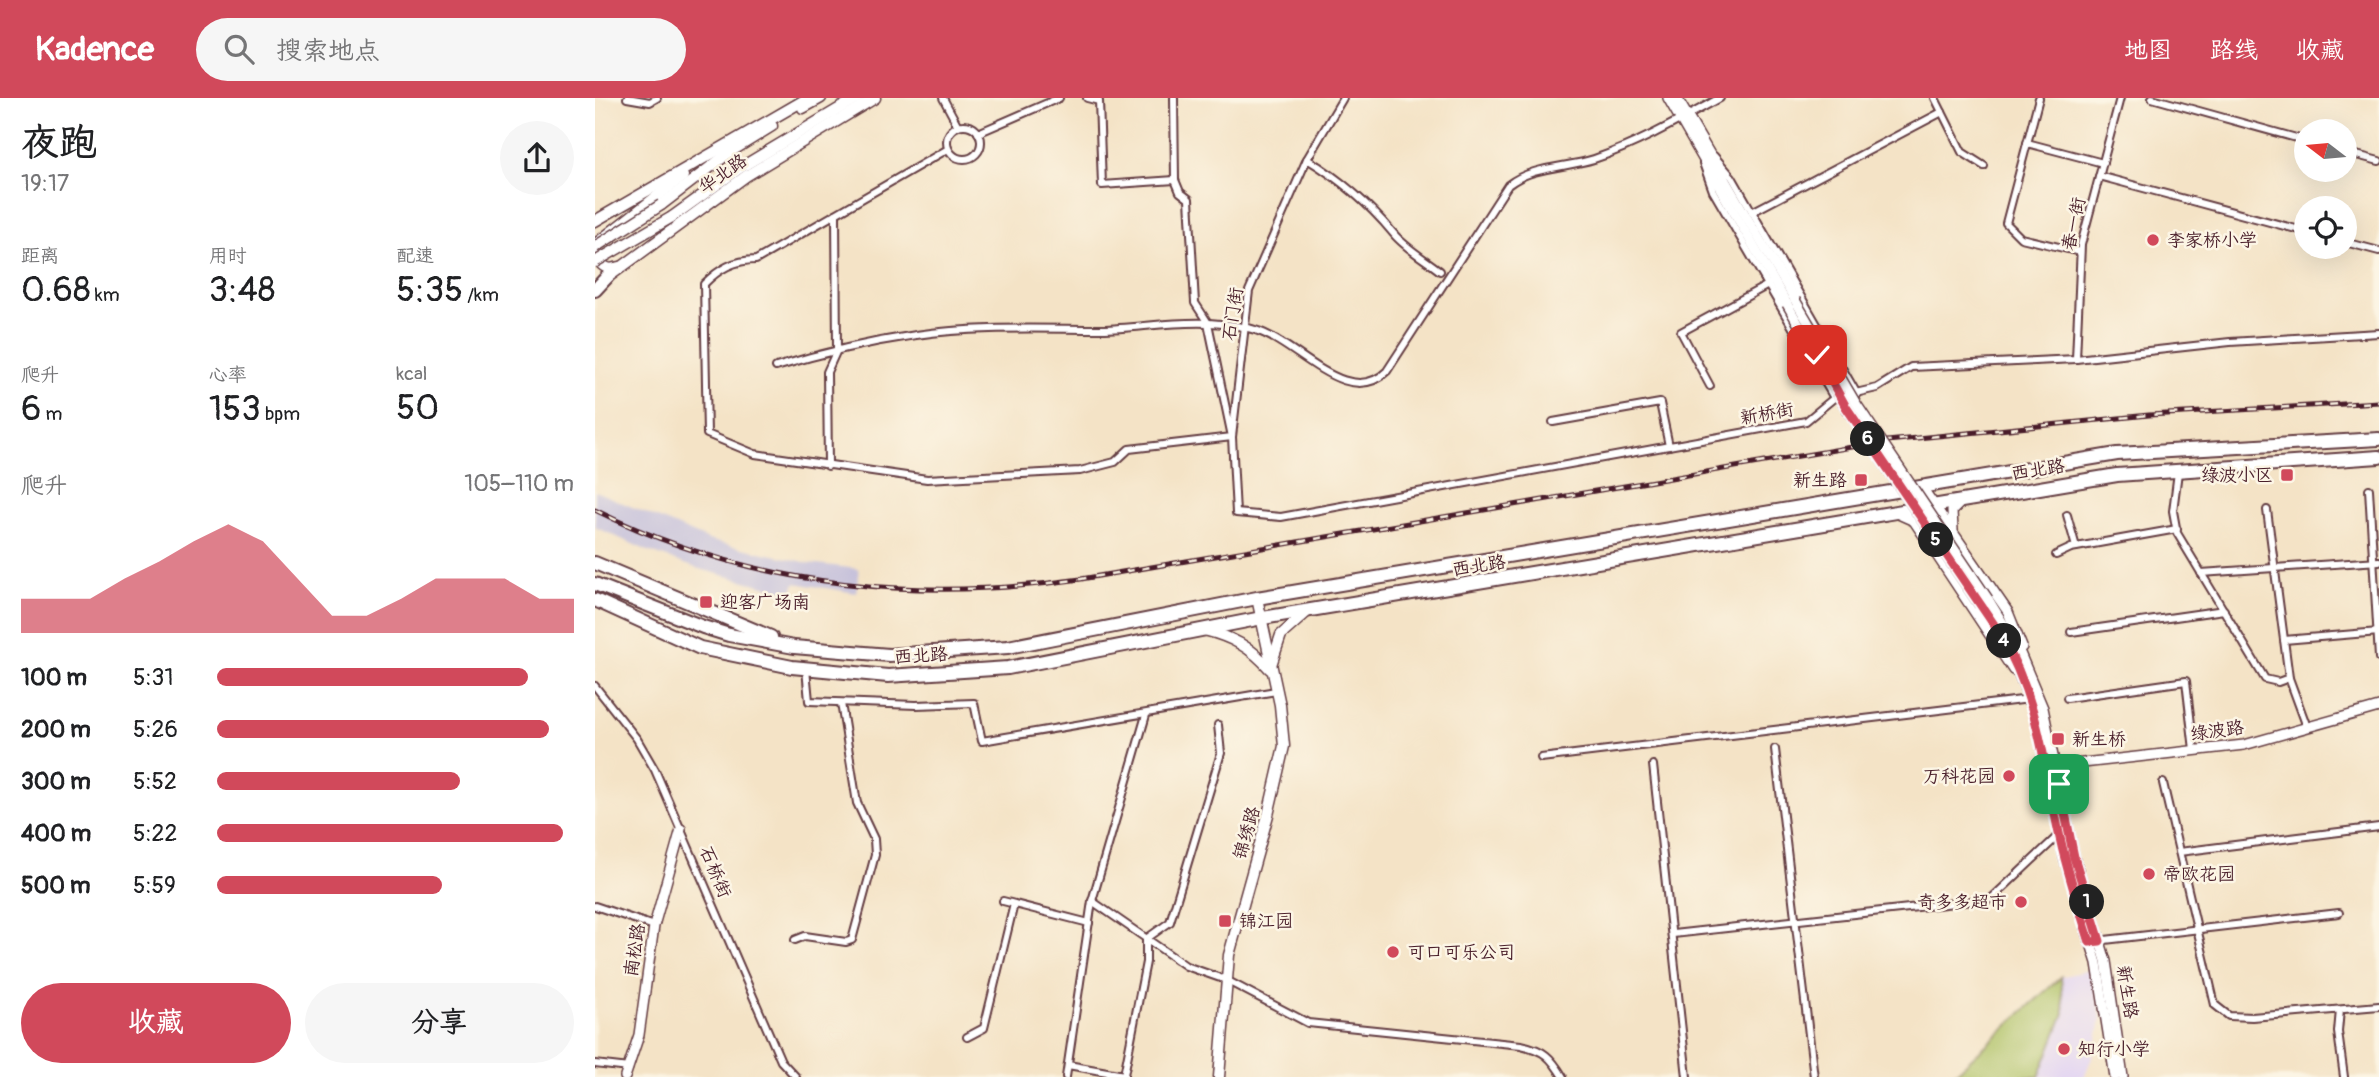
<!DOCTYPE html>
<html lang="zh">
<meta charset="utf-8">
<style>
:root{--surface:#fff;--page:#f6f6f6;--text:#202124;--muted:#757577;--accent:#d1495b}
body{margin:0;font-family:Pangolin,"LXGW WenKai TC",sans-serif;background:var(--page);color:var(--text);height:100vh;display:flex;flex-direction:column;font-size:26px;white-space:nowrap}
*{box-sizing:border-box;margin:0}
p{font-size:23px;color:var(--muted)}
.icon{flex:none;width:38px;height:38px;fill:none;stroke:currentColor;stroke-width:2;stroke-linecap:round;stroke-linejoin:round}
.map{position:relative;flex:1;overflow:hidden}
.sheet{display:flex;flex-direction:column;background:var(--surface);width:595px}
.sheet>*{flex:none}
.needle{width:46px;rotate:286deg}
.tools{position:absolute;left:1699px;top:21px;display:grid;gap:14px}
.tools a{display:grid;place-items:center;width:63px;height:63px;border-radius:50%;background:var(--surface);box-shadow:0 7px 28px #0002;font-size:35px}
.pin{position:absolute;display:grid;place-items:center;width:60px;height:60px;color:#fff;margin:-30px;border-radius:14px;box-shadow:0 4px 10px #0006}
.km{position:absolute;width:35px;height:35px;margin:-18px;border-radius:50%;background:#222;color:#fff;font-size:19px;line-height:35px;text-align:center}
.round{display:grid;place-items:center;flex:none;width:74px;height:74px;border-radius:37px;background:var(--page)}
.head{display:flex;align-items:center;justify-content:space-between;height:119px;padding:0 21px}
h1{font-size:38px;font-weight:600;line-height:52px}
.stats{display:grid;grid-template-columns:repeat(3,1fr);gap:10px;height:119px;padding:7px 21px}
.stats div{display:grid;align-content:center}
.stats b{font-size:35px;font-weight:600}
.stats small{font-size:19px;font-weight:400}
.stats p{font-size:19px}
.chart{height:196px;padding:14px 21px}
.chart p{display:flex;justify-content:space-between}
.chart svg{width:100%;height:126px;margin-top:7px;fill:var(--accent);opacity:.7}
.primary-button{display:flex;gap:14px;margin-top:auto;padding:14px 21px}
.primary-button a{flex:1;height:80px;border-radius:42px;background:var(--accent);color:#fff;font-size:28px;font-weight:600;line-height:80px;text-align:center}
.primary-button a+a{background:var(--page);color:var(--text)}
ul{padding:0 21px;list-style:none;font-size:23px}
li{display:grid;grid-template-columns:112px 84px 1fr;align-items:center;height:52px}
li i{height:18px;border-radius:9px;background:var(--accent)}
header{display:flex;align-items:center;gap:42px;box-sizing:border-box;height:98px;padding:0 35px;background:var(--accent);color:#fff}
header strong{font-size:33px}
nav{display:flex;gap:38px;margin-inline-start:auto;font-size:24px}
.search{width:490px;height:63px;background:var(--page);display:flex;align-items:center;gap:18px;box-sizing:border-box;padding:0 24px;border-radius:38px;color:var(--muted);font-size:26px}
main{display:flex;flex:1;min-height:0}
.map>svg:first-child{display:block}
</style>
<header>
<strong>Kadence</strong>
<div class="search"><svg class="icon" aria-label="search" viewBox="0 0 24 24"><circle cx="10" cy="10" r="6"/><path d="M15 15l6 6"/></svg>搜索地点</div>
<nav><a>地图</a><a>路线</a><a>收藏</a></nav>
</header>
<main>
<section class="sheet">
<div class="head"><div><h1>夜跑</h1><p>19:17</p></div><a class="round"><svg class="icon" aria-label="share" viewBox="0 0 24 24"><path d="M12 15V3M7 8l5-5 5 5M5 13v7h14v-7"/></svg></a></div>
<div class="stats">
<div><p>距离</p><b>0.68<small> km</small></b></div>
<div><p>用时</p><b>3:48</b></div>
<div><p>配速</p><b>5:35<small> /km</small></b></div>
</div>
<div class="stats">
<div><p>爬升</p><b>6<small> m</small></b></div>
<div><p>心率</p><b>153<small> bpm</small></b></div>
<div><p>kcal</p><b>50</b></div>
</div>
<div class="chart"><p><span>爬升</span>105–110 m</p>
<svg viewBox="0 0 160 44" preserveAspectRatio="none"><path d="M0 44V32L10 32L20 32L30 25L40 19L50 12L60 6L70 12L80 25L90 38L100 38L110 32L120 25L130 25L140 25L150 32L160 32V44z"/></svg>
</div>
<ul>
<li><b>100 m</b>5:31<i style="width:87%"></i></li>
<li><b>200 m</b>5:26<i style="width:93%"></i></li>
<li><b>300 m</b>5:52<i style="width:68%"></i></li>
<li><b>400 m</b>5:22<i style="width:97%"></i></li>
<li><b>500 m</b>5:59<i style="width:63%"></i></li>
</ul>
<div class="primary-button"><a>收藏</a><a>分享</a></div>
</section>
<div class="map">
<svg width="1784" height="979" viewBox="0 0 1784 979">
<rect width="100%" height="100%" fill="#fcf5e5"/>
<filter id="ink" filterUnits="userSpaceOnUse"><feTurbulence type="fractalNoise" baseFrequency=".0143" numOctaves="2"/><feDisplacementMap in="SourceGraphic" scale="14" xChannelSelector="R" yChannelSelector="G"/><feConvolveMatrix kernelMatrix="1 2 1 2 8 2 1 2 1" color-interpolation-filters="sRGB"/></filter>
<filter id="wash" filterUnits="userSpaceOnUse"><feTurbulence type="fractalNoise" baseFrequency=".00686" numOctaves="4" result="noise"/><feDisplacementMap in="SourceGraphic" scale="28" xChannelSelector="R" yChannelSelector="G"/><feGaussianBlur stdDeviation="1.57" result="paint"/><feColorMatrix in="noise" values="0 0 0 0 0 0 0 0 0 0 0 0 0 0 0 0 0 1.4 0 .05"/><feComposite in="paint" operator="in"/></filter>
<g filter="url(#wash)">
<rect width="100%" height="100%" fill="#f4e3c6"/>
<polygon fill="#e2d4f3" points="1498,871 1506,920 1500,952 1489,979 1356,979 1466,879"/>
<polygon fill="#c5c0da" points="0,393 116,443 214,465 264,471 261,495 200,485 196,495 101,470 53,453 0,429"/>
<polygon fill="#aec165" stroke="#7c7048" stroke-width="2" points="1466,879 1469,915 1444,979 1356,979"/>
</g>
<g filter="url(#ink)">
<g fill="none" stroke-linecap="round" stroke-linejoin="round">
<defs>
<g id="street">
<polyline points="32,0 55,4 62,0"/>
<polyline points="348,0 363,28"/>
<polyline points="492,0 504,3 507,87 580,82"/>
<polyline points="748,0 712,61 654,193 637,339 641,415 686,419 1211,323 1239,300 1282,290 1316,269 1481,261 1635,244 1784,235"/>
<polyline points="1340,0 1367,54 1389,68"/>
<polyline points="1444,0 1411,125 1426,140 1485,154"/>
<polyline points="1557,0 1712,43"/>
<circle cx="369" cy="44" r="17"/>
<polyline points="383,35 464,0"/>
<polyline points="1432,45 1508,65"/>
<path d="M353,51L161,162C139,162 124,171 109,186L112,336L160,356L332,381L485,373L520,364L534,351L637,339L613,225L600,205L594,101L585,94L580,82L579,0"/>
<polyline points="1750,54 1784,63"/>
<polyline points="1119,58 1137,79 1262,296"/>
<path d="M712,61C745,81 773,105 798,135C810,150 830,161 845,173"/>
<polyline points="1108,65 1118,93 1239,300"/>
<polyline points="1504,78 1712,134"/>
<polyline points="1157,114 1347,14"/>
<polyline points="1750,144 1784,153"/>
<polyline points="1481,261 1486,147 1525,0"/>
<path d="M181,269C227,255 273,244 321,237C383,228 445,231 507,231C542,230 579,223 614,225C630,226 651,228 666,234C704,248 754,311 792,273L913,87C937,68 971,70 999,61C1043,46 1085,22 1125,0"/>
<polyline points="1115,288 1086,234 1173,187"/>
<polyline points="958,324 1065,305 1074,348"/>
<polyline points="233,368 232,274 242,252 241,116"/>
<polyline points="1583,374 1578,413 1582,435 1670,581 1683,584 1694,580"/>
<polyline points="1774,391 1784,560"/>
<polyline points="1672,412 1694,580 1712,629"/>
<polyline points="1472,417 1481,449"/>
<polyline points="1461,457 1476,450 1582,431"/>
<polyline points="1606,475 1784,463"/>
<polyline points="1476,534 1629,512"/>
<polyline points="1689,542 1784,534"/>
<polyline points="211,571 214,603 321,607 379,605 387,643 681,593"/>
<polyline points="0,588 42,641 60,672 186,963 201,979"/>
<polyline points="1472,600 1591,583 1599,652"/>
<polyline points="1180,651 1219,979"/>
<polyline points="946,660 1435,601"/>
<polyline points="1058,667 1092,979"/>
<polyline points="1568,685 1620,907 1634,918 1657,919 1784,908"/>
<polyline points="1584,754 1784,729"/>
<polyline points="408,803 494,825"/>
<path d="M497,803L591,868L631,882L713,925L926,947C949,952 956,959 968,979"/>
<polyline points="0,808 59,828"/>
<polyline points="1078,836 1396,801 1464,737"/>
<polyline points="200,842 210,838 251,844 257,842 280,757 279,741 262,705 246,605"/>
<polyline points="1501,843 1744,815"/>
<polyline points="1745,912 1743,934 1749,979"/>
<polyline points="372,939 389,930 419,806"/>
<polyline points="0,966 34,970"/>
<polyline points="473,967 529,977 551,864 551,841 575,824 626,655 623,627"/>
<polyline points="471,979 497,803 551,617"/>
</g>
<g id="secondary">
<polyline points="1073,0 1192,206"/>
<polyline points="1082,0 1200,202"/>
<polyline points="1326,388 1413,514 1427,549"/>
<polyline points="1301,415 1319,423 1418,572"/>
<polyline points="1358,432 1357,413 1365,405"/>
<polyline points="1393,501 1422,548 1448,610 1479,759 1511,863 1528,979"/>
<polyline points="1385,507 1414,552 1440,614 1470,762 1502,865 1520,979"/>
<polyline points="1461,668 1649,647 1784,609"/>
<polyline points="30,979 44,937 59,828 86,731"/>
</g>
<g id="primary">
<polyline points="208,10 226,0"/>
<polyline points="66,107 135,54 177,28"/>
<polyline points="77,119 145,70 262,0"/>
<polyline points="0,123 213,0"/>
<path d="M26,169L15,171C3,167 0,158 2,145L88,78"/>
<polyline points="9,182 151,78 280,0"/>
<path d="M609,532C637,539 656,549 675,571"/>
<polyline points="677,564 686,537 713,513"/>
<polyline points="624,979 634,857 673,717 689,648 685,607 662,500"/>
</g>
<g id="highway">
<polyline points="0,192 12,179"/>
<polyline points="0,465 176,539"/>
<polyline points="0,486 108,529 134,537 199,549 294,557 413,549 662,500 1522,356 1784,341"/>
<polyline points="0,502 105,550 197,569 293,578 413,570 662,521 1522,377 1784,359"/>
</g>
</defs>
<use href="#street" stroke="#643c42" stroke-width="10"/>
<use href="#secondary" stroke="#643c42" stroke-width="12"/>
<use href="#primary" stroke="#643c42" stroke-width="13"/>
<use href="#highway" stroke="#643c42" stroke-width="16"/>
<use href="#street" stroke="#fff" stroke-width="6"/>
<use href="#secondary" stroke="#fff" stroke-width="9"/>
<use href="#primary" stroke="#fff" stroke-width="10"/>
<use href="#highway" stroke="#fff" stroke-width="12"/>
<defs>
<path id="rail" d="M0,412C153,488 319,505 486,481L1292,343L1554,317L1784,304"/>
</defs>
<use href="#rail" stroke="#4a1f2b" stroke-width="5"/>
<use href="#rail" stroke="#fcf5e5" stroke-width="2.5" stroke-dasharray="8" stroke-linecap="butt"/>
<defs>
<g id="secondary-bridge">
<polyline points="1200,202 1260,304 1393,501"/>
<polyline points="1192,206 1251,309 1385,507"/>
</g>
<g id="primary-bridge">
<polyline points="0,149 66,107"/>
<polyline points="0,164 77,119"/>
</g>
</defs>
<use href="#secondary-bridge" stroke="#643c42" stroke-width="12" stroke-linecap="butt"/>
<use href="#primary-bridge" stroke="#643c42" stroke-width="13" stroke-linecap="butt"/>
<use href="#secondary-bridge" stroke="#fff" stroke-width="9"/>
<use href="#primary-bridge" stroke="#fff" stroke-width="10"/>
</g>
</g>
<g fill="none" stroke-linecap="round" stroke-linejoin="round" filter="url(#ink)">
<defs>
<path id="route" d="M1222,257L1251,309L1404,534C1445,604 1448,664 1465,740C1473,776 1484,810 1495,844L1505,843L1479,759L1464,686"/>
</defs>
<use href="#route" stroke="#fff" stroke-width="14"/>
<use href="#route" stroke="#d1495b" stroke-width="9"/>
</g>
<g fill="#d1495b" stroke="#fcf5e5" stroke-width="2.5">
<circle cx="1558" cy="142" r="7"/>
<rect x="1685" y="370" width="14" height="14" rx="3.5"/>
<rect x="1259" y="375" width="14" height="14" rx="3.5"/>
<rect x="104" y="497" width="14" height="14" rx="3.5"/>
<rect x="1456" y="634" width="14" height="14" rx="3.5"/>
<circle cx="1414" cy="678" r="7"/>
<circle cx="1554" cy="776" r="7"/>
<circle cx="1426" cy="804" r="7"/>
<rect x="623" y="816" width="14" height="14" rx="3.5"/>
<circle cx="798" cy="854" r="7"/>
<circle cx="1469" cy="951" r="7"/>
</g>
<g text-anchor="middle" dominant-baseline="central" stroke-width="5" stroke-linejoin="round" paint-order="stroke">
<g font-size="18" fill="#4a1f2b" stroke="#fcf5e5">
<text transform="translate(128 76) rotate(-35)">华北路</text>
<text transform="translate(1479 126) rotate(-78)">春一街</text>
<text transform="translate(638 216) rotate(-81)">石门街</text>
<text transform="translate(1172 316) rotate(-10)">新桥街</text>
<text transform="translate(1443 372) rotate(-9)">西北路</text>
<text transform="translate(884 468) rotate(-9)">西北路</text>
<text transform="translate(326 558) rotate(-4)">西北路</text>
<text transform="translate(1622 633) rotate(-8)">绿波路</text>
<text transform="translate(652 735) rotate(-74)">锦绣路</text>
<text transform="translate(120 774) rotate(67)">石桥街</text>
<text transform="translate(40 852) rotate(-81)">南松路</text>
<text transform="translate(1532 894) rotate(81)">新生路</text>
</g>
<g font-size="18" fill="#4a1f2b" stroke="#fcf5e5" text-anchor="start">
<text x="1572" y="142">李家桥小学</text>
<text x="1678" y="377" text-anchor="end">绿波小区</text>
<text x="1252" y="382" text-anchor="end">新生路</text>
<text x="125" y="504">迎客广场南</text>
<text x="1477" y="641">新生桥</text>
<text x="1400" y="678" text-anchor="end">万科花园</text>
<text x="1568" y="776">帝欧花园</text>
<text x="1412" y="804" text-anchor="end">奇多多超市</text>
<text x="644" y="823">锦江园</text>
<text x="812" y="854">可口可乐公司</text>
<text x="1483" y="951">知行小学</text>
</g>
</g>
</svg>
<div class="tools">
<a><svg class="needle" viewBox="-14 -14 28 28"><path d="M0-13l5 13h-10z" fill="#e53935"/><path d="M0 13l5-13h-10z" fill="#757577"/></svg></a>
<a><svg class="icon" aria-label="locate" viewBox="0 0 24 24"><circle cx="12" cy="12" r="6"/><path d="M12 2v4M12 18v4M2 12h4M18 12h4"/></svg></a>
</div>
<div class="pin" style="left:1464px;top:686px;background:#1e9e55"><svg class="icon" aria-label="arrive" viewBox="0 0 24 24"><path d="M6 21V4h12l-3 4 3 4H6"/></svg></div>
<div class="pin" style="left:1222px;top:257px;background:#d93025"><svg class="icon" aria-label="check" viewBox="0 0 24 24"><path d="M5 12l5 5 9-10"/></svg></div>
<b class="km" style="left:1492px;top:804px">1</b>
<b class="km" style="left:1409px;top:543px">4</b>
<b class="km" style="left:1341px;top:442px">5</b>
<b class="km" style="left:1273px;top:341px">6</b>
</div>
</main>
